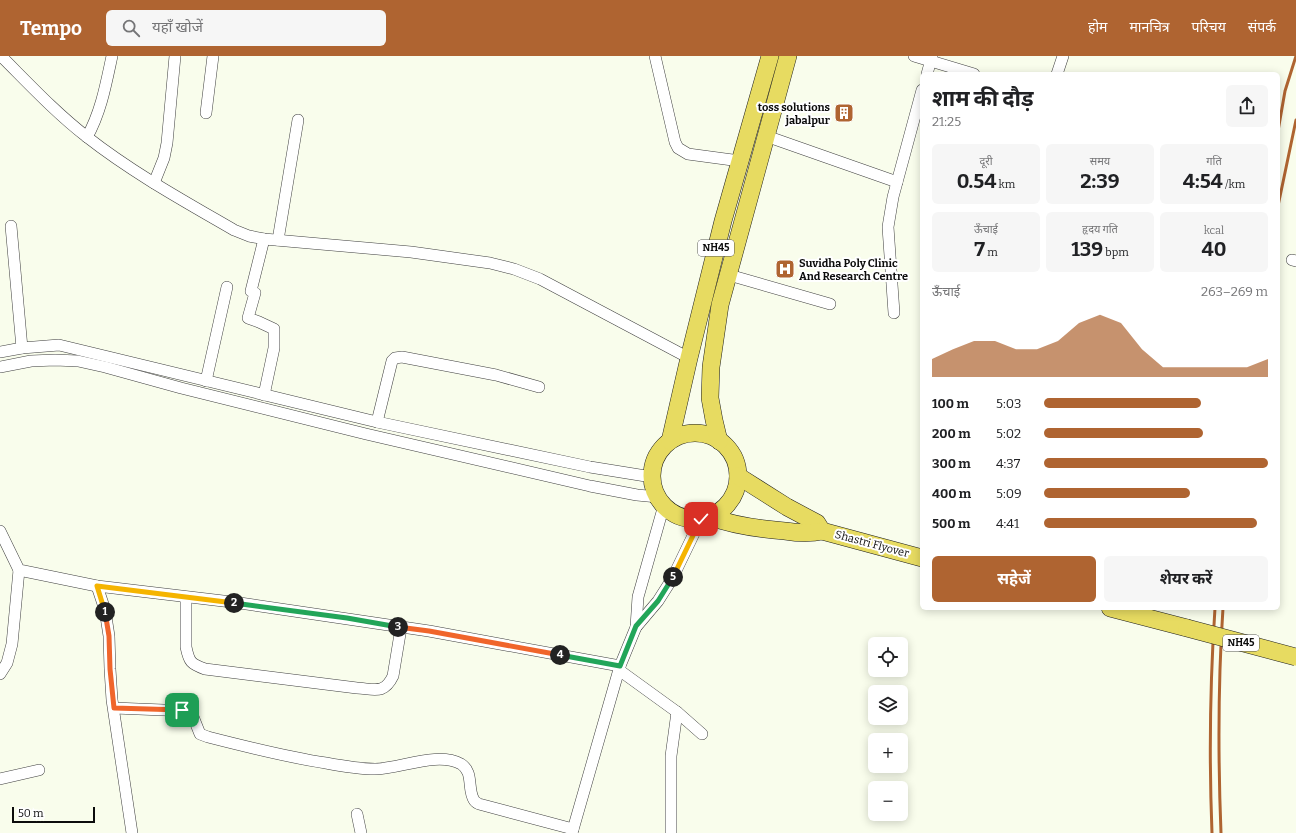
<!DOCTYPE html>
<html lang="hi">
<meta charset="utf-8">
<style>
:root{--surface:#fff;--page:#f6f6f6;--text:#202124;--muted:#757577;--accent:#af6431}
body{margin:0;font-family:Bitter,"Noto Sans Devanagari",serif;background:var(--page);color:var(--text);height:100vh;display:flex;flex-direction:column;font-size:15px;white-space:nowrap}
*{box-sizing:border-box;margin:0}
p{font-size:13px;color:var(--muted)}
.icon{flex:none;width:22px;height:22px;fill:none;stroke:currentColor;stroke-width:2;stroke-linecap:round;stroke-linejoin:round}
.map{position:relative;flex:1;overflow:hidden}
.panel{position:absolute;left:920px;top:16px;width:360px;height:538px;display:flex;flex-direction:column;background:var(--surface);border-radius:6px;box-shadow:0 2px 10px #0003}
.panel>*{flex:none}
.tools{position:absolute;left:868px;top:581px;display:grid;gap:8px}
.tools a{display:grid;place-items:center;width:40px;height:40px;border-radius:6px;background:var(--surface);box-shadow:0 2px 10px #0003;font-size:20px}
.scale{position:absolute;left:12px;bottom:10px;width:83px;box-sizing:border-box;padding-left:4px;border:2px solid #0c0c0c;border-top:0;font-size:11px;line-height:14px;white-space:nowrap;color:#0c0c0c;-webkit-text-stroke:3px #fff;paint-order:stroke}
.pin{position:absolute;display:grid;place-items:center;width:34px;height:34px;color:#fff;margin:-17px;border-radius:8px;box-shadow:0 2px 6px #0006}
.km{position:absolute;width:20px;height:20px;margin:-10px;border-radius:50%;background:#222;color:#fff;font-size:11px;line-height:20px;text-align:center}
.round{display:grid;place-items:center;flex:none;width:42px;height:42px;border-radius:6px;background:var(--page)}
.head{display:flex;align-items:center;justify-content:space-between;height:68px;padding:0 12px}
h1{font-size:22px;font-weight:700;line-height:30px}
.metrics{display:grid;grid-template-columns:repeat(3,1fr);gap:6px;height:68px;padding:4px 12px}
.metrics div{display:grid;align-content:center;border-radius:6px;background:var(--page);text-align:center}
.metrics b{font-size:20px;font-weight:700}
.metrics small{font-size:11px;font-weight:400}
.metrics p{font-size:11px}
.chart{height:112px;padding:8px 12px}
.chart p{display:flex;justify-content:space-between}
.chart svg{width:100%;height:72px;margin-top:4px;fill:var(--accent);opacity:.7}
.button{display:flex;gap:8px;margin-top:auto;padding:8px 12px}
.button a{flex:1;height:46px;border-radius:6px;background:var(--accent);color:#fff;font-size:16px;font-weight:700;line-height:46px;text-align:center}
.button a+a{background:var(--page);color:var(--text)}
ul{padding:0 12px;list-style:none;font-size:13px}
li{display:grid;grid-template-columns:64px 48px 1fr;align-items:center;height:30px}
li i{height:10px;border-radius:5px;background:var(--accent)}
header{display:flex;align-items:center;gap:24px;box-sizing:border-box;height:56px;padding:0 20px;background:var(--accent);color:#fff}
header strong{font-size:19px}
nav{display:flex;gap:22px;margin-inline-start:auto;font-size:14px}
.search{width:280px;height:36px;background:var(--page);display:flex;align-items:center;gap:10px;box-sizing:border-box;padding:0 14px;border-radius:6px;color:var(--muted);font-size:15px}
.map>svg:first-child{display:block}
</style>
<header>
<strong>Tempo</strong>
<div class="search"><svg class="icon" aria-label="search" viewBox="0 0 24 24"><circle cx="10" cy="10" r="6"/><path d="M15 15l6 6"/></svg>यहाँ खोजें</div>
<nav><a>होम</a><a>मानचित्र</a><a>परिचय</a><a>संपर्क</a></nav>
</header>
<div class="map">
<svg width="1296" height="777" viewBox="0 0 1296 777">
<rect width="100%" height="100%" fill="#f9fdec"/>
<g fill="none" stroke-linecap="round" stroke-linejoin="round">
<defs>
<g id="minor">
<path d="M1,0C29,28 56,57 87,81C133,117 184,145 234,174L249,180L264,183L411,196L490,207L514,213L540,223L689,302"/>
<polyline points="655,0 675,86 678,92 688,98 740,105"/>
<polyline points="914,0 974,18"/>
<polyline points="927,18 932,0"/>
<polyline points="1057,18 1063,0"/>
<polyline points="206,57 213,0"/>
<polyline points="766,80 897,126"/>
<path d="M87,81C101,56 106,28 112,0"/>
<polyline points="154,127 164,102 167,87 175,0"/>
<polyline points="11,170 22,292"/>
<polyline points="278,184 298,64"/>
<polyline points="1292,204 1296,205"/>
<polyline points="729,219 830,248"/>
<polyline points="894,257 888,171 893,141 922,34"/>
<polyline points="0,296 22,292 59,289 377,366 590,411 652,421"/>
<polyline points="0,311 31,305 55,304 78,305 105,311 181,332 366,378 590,430 637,439 658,441"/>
<polyline points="206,325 227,231"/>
<polyline points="264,339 274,292 274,273 259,266 248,262 255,237 251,235 264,183"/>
<polyline points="377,366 392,305 395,302 402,301 496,319 539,331"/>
<polyline points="0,475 19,514 97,530 240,547 429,575 620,610"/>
<polyline points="97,530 105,554 109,580 110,613 112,644 132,777"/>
<path d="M186,541V591C189,606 191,608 205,613L357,632C374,633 384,639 393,620L401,572"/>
<polyline points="636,571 658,545 672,523 701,463"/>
<polyline points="619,614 677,656 702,678"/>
<polyline points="0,618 7,607 12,588 19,514"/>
<path d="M114,652L188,655L192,658L200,678L208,681C247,691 286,701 326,707C342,710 358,713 375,713C400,713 437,695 461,708C474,716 467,733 474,744C475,746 477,747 479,748L573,773"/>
<polyline points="0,723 39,714"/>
<polyline points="357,758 361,777"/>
<polyline points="572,777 620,610 636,571 638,541 664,449"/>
<polyline points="671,777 671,700 677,656"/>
</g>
<g id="highway">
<circle cx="695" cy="420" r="43"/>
<polyline points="670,385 689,302 723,165 770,0"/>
<polyline points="719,385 714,364 710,342 711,311 720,249 788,0"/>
<polyline points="738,420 787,451 817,467 822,475"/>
<path d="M711,461C735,470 759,473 785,475C797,477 810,478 822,475"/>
<polyline points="822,475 922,502"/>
<polyline points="1110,552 1187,572"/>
</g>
</defs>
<use href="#minor" stroke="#3f3f3f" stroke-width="12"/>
<use href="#highway" stroke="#1d1d1d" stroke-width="18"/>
<use href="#minor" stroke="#fff" stroke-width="11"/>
<use href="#highway" stroke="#e7db61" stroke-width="17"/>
<g stroke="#af6431" stroke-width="3">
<polyline points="1278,75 1285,35 1296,0"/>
<polyline points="1278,150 1296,64"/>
<path d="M1212,777C1209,702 1210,627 1215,552"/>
<path d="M1221,777C1218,702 1218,627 1223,552"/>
</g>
<defs>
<polyline id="highway-bridge" points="1187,572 1296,601"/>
</defs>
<use href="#highway-bridge" stroke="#1d1d1d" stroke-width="18" stroke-linecap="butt"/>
<use href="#highway-bridge" stroke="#e7db61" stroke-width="17"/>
</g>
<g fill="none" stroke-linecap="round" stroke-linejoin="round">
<defs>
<polyline id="split-1" points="105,556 109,580 110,613 114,652 182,654"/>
<polyline id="split-2" points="105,556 97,530 234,547"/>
<polyline id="split-3" points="234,547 347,562 398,571"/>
<polyline id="split-4" points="398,571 429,575 560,599"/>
<polyline id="split-5" points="560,599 620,610 636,570 658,545 673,521"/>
<polyline id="split-6" points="673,521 701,463"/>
</defs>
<use href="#split-1" stroke="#fff" stroke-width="8"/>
<use href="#split-2" stroke="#fff" stroke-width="8"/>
<use href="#split-3" stroke="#fff" stroke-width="8"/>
<use href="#split-4" stroke="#fff" stroke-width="8"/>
<use href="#split-5" stroke="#fff" stroke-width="8"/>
<use href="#split-6" stroke="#fff" stroke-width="8"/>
<use href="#split-1" stroke="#f0652b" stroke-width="5"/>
<use href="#split-2" stroke="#f5b400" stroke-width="5"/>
<use href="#split-3" stroke="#22a559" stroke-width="5"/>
<use href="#split-4" stroke="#f0652b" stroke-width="5"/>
<use href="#split-5" stroke="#22a559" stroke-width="5"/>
<use href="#split-6" stroke="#f5b400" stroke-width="5"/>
</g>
<defs>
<symbol id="building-square" viewBox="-11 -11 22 22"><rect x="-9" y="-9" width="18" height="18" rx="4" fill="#af6431" stroke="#fff"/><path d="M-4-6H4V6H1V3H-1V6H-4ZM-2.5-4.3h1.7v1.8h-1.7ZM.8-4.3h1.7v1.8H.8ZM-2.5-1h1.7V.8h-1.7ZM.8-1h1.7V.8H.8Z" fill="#fff"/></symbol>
<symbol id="hospital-square" viewBox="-11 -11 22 22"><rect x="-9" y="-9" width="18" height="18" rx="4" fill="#af6431" stroke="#fff"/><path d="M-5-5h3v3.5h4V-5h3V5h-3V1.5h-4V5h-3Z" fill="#fff"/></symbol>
</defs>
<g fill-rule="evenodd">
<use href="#building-square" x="833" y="46" width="22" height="22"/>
<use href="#hospital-square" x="774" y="202" width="22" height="22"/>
</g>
<g text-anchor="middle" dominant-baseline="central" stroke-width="4" stroke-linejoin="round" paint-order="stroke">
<g fill="#fff" stroke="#555" stroke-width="1">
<rect x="698" y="184" width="36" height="16" rx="3"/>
<rect x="1223" y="579" width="36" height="16" rx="3"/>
</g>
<g font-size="10" font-weight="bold" fill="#0c0c0c">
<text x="716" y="192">NH45</text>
<text x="1241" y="587">NH45</text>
</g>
<g font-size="11" font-weight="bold" fill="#0c0c0c" stroke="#fff" text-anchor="end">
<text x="830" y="51">toss solutions<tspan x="830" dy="13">jabalpur</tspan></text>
<text x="799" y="207" text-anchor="start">Suvidha Poly Clinic<tspan x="799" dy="13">And Research Centre</tspan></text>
</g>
<g font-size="11" fill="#0c0c0c" stroke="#fff">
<text transform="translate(872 488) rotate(15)">Shastri Flyover</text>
</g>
</g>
</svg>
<div class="tools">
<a><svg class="icon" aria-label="locate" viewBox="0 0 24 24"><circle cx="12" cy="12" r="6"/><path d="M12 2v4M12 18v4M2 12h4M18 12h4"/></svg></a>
<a><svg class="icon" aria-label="layers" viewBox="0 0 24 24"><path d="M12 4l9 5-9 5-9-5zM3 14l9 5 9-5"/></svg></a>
<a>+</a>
<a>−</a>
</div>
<div class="scale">50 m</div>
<div class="pin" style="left:182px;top:654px;background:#1e9e55"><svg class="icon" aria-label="arrive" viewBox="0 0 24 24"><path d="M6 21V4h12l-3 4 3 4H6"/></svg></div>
<div class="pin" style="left:701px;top:463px;background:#d93025"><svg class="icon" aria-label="check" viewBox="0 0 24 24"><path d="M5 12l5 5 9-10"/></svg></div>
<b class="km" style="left:105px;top:556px">1</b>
<b class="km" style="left:234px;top:547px">2</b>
<b class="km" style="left:398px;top:571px">3</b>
<b class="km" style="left:560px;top:599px">4</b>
<b class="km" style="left:673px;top:521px">5</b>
<section class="panel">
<div class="head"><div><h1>शाम की दौड़</h1><p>21:25</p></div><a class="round"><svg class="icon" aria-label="share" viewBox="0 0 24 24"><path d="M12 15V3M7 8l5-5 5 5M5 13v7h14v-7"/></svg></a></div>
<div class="metrics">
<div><p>दूरी</p><b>0.54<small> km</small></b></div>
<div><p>समय</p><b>2:39</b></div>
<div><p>गति</p><b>4:54<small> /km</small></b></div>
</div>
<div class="metrics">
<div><p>ऊँचाई</p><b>7<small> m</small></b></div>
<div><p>हृदय गति</p><b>139<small> bpm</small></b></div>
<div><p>kcal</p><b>40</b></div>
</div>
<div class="chart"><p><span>ऊँचाई</span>263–269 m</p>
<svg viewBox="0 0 160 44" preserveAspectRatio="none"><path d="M0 44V33L10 27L20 22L30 22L40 27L50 27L60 22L70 11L80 6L90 11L100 27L110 38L120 38L130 38L140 38L150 38L160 33V44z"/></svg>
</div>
<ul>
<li><b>100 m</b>5:03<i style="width:70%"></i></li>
<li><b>200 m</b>5:02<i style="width:71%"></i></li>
<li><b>300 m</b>4:37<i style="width:100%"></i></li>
<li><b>400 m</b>5:09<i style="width:65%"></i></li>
<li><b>500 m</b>4:41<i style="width:95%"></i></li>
</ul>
<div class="button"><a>सहेजें</a><a>शेयर करें</a></div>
</section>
</div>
